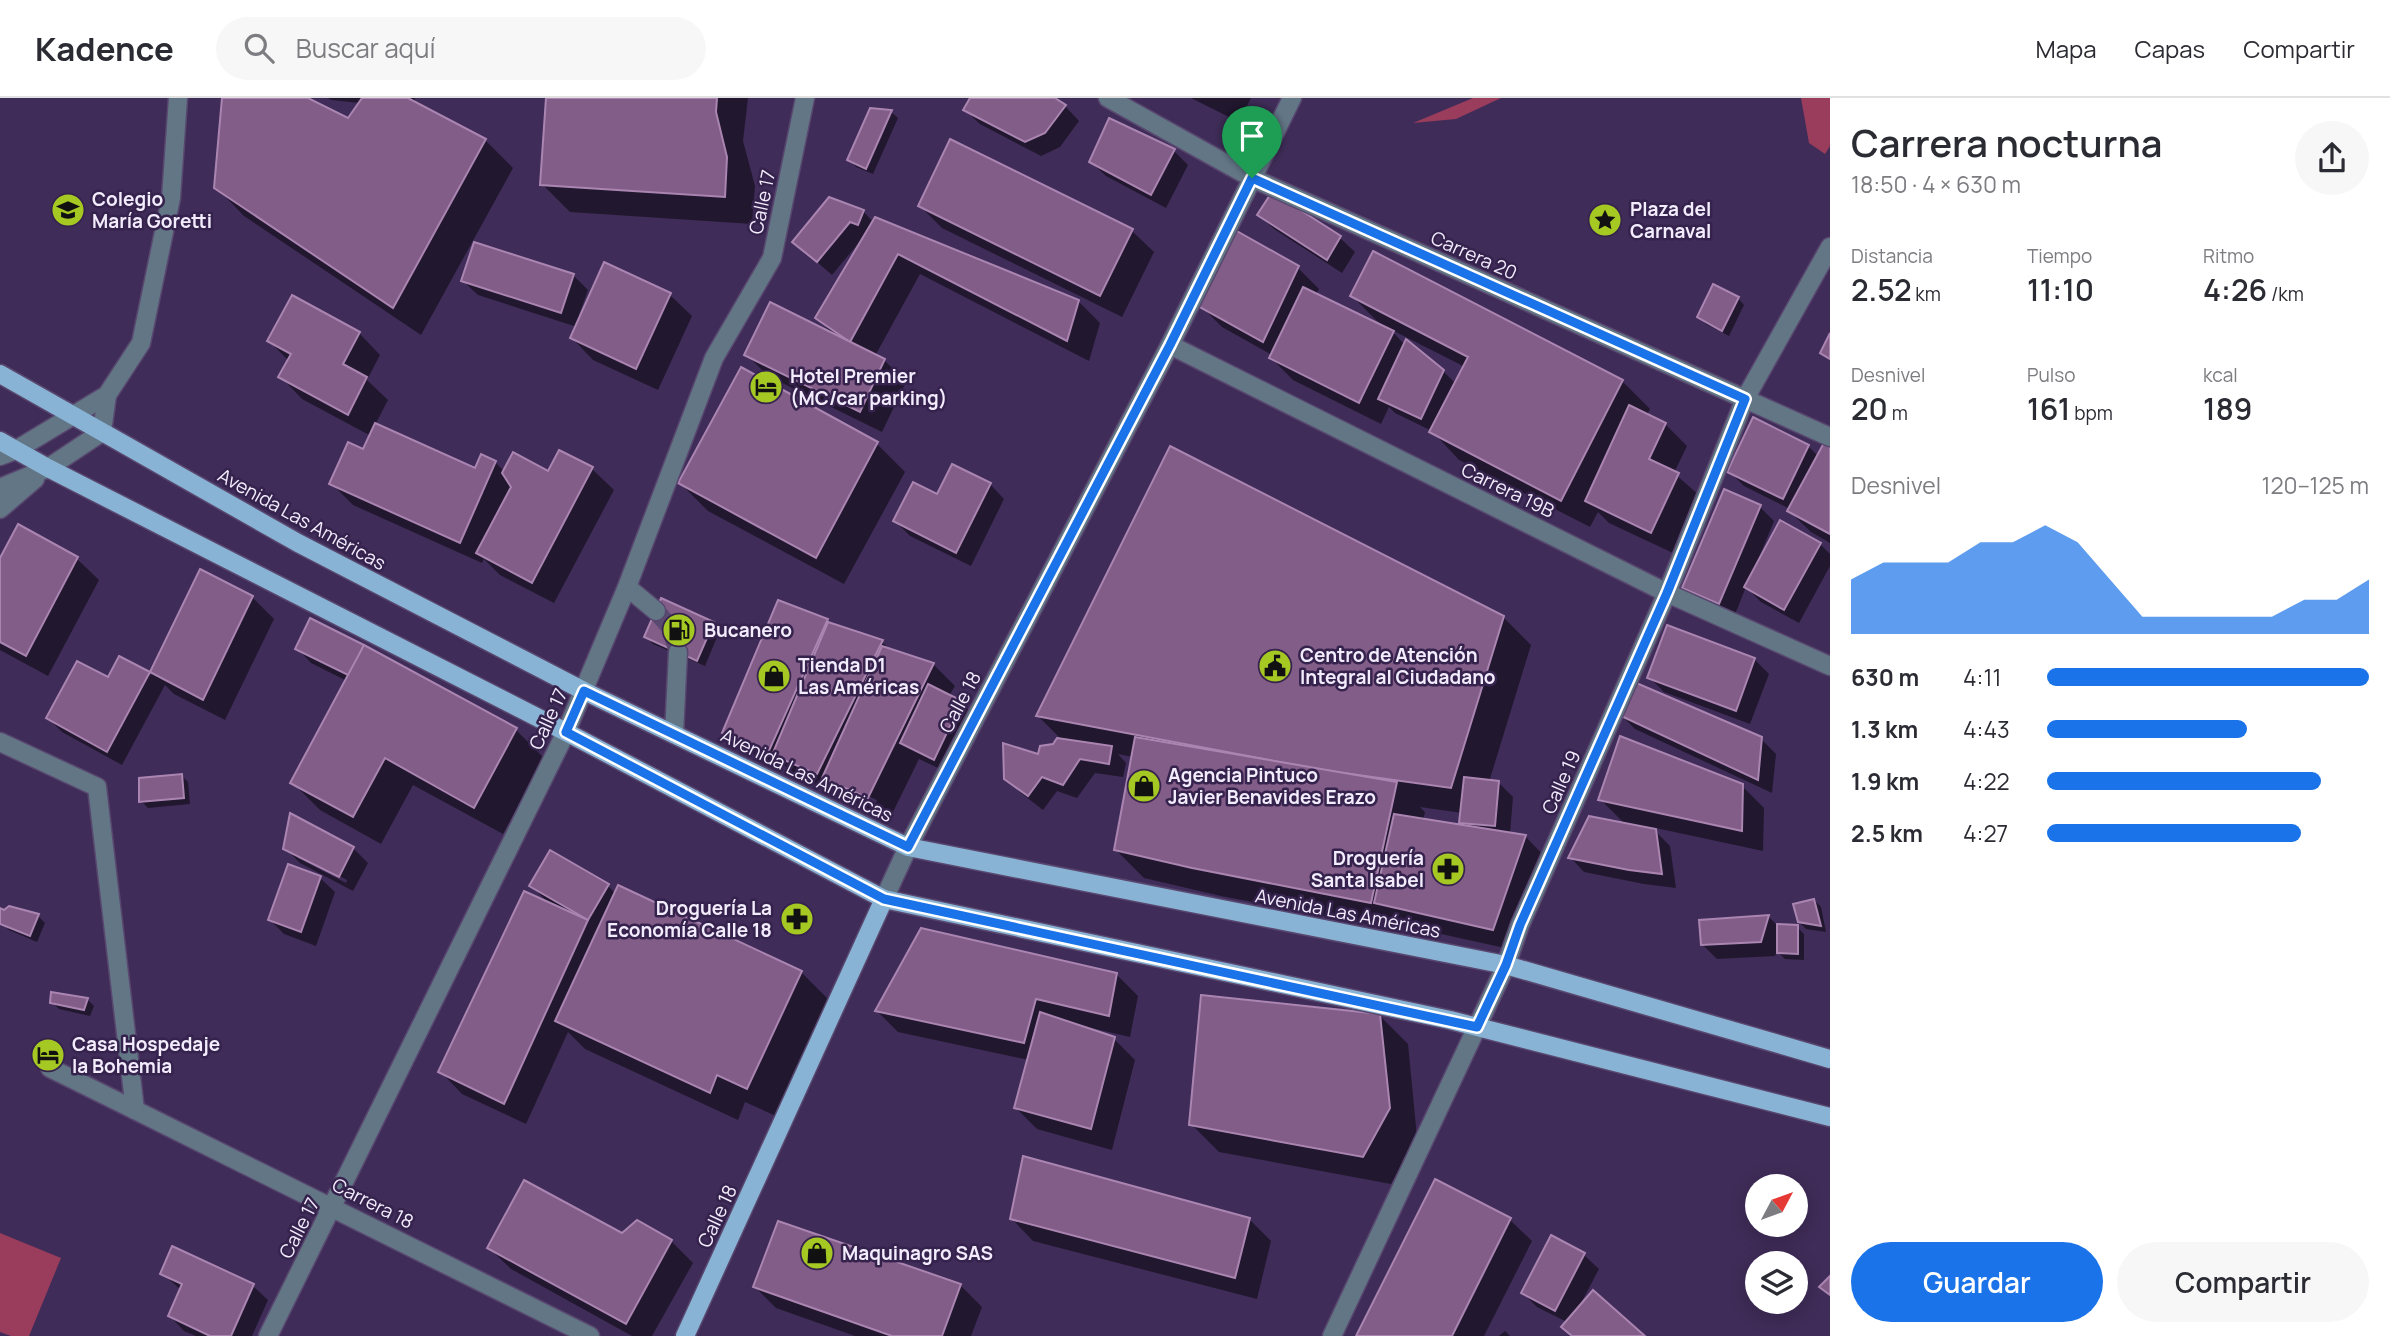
<!DOCTYPE html>
<html lang="es">
<meta charset="utf-8">
<style>
:root{--surface:#fff;--page:#f7f7f7;--text:#2b2b33;--muted:#7c7c81;--line:#e1e1e2;--accent:#1a73e8}
body{margin:0;font-family:Manrope,sans-serif;background:var(--page);color:var(--text);height:100vh;display:flex;flex-direction:column;font-size:26px;white-space:nowrap}
*{box-sizing:border-box;margin:0}
p{font-size:23px;color:var(--muted)}
.icon{flex:none;width:38px;height:38px;fill:none;stroke:currentColor;stroke-width:2;stroke-linecap:round;stroke-linejoin:round}
.map{position:relative;flex:1;overflow:hidden}
.panel{display:flex;flex-direction:column;background:var(--surface);width:560px}
.panel>*{flex:none}
.needle{width:46px;rotate:49deg}
.buttons{position:absolute;left:1745px;top:1076px;display:grid;gap:14px}
.buttons a{display:grid;place-items:center;width:63px;height:63px;border-radius:50%;background:var(--surface);box-shadow:0 4px 18px #0003;font-size:35px}
.pin{position:absolute;display:grid;place-items:center;width:60px;height:60px;color:#fff;margin:-72px -30px;border-radius:50% 50% 50% 0;rotate:-45deg;box-shadow:0 0 7px #0007}
.pin .icon{rotate:45deg}
.round{display:grid;place-items:center;flex:none;width:74px;height:74px;border-radius:37px;background:var(--page)}
.headline{display:flex;align-items:center;justify-content:space-between;height:119px;padding:0 21px}
h1{font-size:38px;font-weight:600;line-height:52px}
.stats{display:grid;grid-template-columns:repeat(3,1fr);gap:10px;height:119px;padding:7px 21px}
.stats div{display:grid;align-content:center}
.stats b{font-size:30px;font-weight:600}
.stats small{font-size:19px;font-weight:400}
.stats p{font-size:19px}
.chart{height:196px;padding:14px 21px}
.chart p{display:flex;justify-content:space-between}
.chart svg{width:100%;height:126px;margin-top:7px;fill:var(--accent);opacity:.7}
.primary-button{display:flex;gap:14px;margin-top:auto;padding:14px 21px}
.primary-button a{flex:1;height:80px;border-radius:42px;background:var(--accent);color:#fff;font-size:28px;font-weight:600;line-height:80px;text-align:center}
.primary-button a+a{background:var(--page);color:var(--text)}
ul{padding:0 21px;list-style:none;font-size:23px}
li{display:grid;grid-template-columns:112px 84px 1fr;align-items:center;height:52px}
li i{height:18px;border-radius:9px;background:var(--accent)}
header{display:flex;align-items:center;gap:42px;box-sizing:border-box;height:98px;padding:0 35px;background:var(--surface);border-bottom:2px solid var(--line)}
header strong{font-size:33px}
nav{display:flex;gap:38px;margin-inline-start:auto;font-size:24px}
.search{width:490px;height:63px;background:var(--page);display:flex;align-items:center;gap:18px;box-sizing:border-box;padding:0 24px;border-radius:38px;color:var(--muted);font-size:26px}
main{display:flex;flex:1;min-height:0}
.map>svg:first-child{display:block}
</style>
<header>
<strong>Kadence</strong>
<div class="search"><svg class="icon" aria-label="search" viewBox="0 0 24 24"><circle cx="10" cy="10" r="6"/><path d="M15 15l6 6"/></svg>Buscar aquí</div>
<nav><a>Mapa</a><a>Capas</a><a>Compartir</a></nav>
</header>
<main>
<div class="map">
<svg width="1830" height="1238" viewBox="0 0 1830 1238">
<rect width="100%" height="100%" fill="#3f2c58"/>
<g fill="#9a3c5c">
<polygon points="1473,0 1501,0 1456,21 1413,25"/>
<polygon points="1801,0 1830,0 1830,48 1825,56 1809,45"/>
<polygon points="0,1135 61,1160 29,1238 11,1238 0,1234"/>
</g>
<g fill="#0007" fill-rule="evenodd">
<polygon points="224,0 304,0 348,22 360,5 331,2 328,0 415,0 414,5 485,42 513,70 421,237 244,118 216,89"/>
<polygon points="548,0 748,0 743,43 755,88 752,126 570,114 542,86"/>
<polygon points="972,0 1052,0 1065,8 1079,23 1060,49 1041,58 980,26 965,12"/>
<polygon points="1191,0 1251,0 1239,24"/>
<polygon points="891,14 898,20 873,76 856,69 850,62"/>
<polygon points="1174,53 1188,67 1166,110 1106,78 1091,64"/>
<polygon points="1272,97 1340,140 1355,154 1342,175 1274,131 1259,117"/>
<polygon points="920,108 1132,133 1154,154 1122,219 942,130"/>
<polygon points="863,113 874,125 1078,203 1100,225 1089,263 920,176 875,258 884,262 906,284 882,334 768,278 746,256 834,237 817,220 863,143 861,142 832,177 794,144"/>
<path d="M1297,169L1319,191L1316,197L1384,230L1352,198L1622,283L1650,311L1647,317L1665,326L1687,348L1674,375L1700,398L1673,455L1609,425L1598,414L1590,429L1459,362L1432,333L1395,315L1389,309L1381,326L1293,282L1271,260L1272,257L1222,229L1200,207ZM1390,231L1465,269L1456,286L1443,273L1405,247Z"/>
<polygon points="573,177 588,192 579,217 582,218 670,197 692,218 658,292 593,262 572,240 577,229 478,197 463,183"/>
<polygon points="1738,200 1744,207 1729,238 1706,226 1699,219"/>
<polygon points="359,235 380,257 367,282 388,302 375,327 475,372 482,358 495,364 504,373 549,375 560,354 592,371 614,392 554,505 500,477 484,461 482,465 353,407 331,385 364,353 371,338 302,301 281,279 289,263 269,243"/>
<polygon points="1830,345 1830,445 1811,434 1789,413 1790,411 1744,388 1729,373 1808,348 1818,358"/>
<polygon points="877,346 905,374 844,486 708,413 680,385"/>
<polygon points="990,386 1004,401 971,468 910,438 895,423 938,398"/>
<polygon points="1760,409 1774,423 1758,462 1820,446 1830,456 1830,468 1799,525 1761,504 1746,489 1734,519 1699,504 1684,489"/>
<polygon points="18,429 77,461 99,482 48,578 0,552 0,463"/>
<polygon points="201,474 252,499 274,521 225,622 174,596 165,587 122,667 62,634 48,620 109,581 120,560 151,577"/>
<path d="M1503,519L1531,547L1489,684L1499,685L1513,699L1510,736L1526,739L1547,761L1514,852L1400,827L1398,832L1221,798L1144,780L1116,752L1133,659L1118,656L1126,665L1123,679L1095,675L1077,700L1057,693L1043,712L1021,695L1006,680L1063,643L1038,618ZM1420,709L1462,715L1461,724L1466,729L1423,722L1425,714Z"/>
<path d="M827,522L832,527L882,544L892,553L933,566L955,588L949,598L961,604L976,619L949,675L919,661L890,720L846,701L840,695L795,678L783,666L782,668L738,649L724,635ZM848,689L877,702L876,705L848,693Z"/>
<polygon points="713,525 720,532 705,568 653,546 646,539"/>
<polygon points="363,549 516,632 544,660 503,736 413,687 381,746 320,712 292,684 347,583 311,565 297,550"/>
<polygon points="1754,561 1769,576 1750,626 1664,594 1649,579"/>
<polygon points="1621,617 1761,641 1776,656 1772,695 1635,631"/>
<polygon points="181,677 188,684 190,706 148,710 141,703"/>
<polygon points="1742,688 1764,710 1763,753 1651,729 1670,748 1676,790 1644,786 1584,774 1570,759 1626,727 1600,701"/>
<path d="M285,750H353L368,765L353,793L300,765ZM298,756L347,782L346,785L298,760Z"/>
<polygon points="320,780 335,794 316,848 284,836 270,822"/>
<polygon points="532,788 608,788 616,796 801,874 829,902 776,1018 745,1004 738,1022 585,951 568,934 526,1026 462,996 441,974 549,806"/>
<polygon points="1814,802 1821,809 1826,834 1806,831 1799,824"/>
<polygon points="9,810 38,818 45,825 37,844 9,832 2,825 0,812 4,815"/>
<polygon points="1769,819 1778,828 1797,829 1804,836 1804,862 1785,861 1777,853 1775,858 1717,861 1702,846 1701,824"/>
<polygon points="1116,876 1138,898 1130,939 1087,929 1086,931 1114,941 1135,962 1112,1052 1037,1031 1016,1010 1029,962 898,934 877,913"/>
<polygon points="87,901 94,908 90,918 59,911 52,904"/>
<polygon points="1380,918 1408,946 1417,1039 1391,1086 1219,1054 1191,1026"/>
<polygon points="1436,1084 1510,1122 1532,1143 1484,1238 1358,1238"/>
<polygon points="1012,1121 1249,1121 1271,1143 1257,1201 1033,1143"/>
<polygon points="622,1138 671,1143 693,1165 652,1238 632,1238 511,1171 489,1150"/>
<polygon points="1552,1139 1584,1157 1599,1171 1580,1207 1643,1238 1573,1238 1567,1224 1537,1209 1523,1195"/>
<polygon points="173,1150 253,1188 268,1202 252,1238 196,1238 184,1233 170,1218 181,1192 162,1175"/>
<polygon points="960,1187 982,1209 971,1238 855,1238 776,1210 755,1189"/>
<polygon points="1505,1233 1510,1238 1499,1238"/>
</g>
<g fill="#815d87" stroke="#ab85b1" stroke-width="2">
<polygon points="222,0 308,0 348,20 362,0 408,0 486,41 393,210 214,90"/>
<polygon points="546,0 717,0 716,14 727,59 725,99 540,87"/>
<polygon points="970,0 1055,0 1066,7 1045,35 1025,44 963,12"/>
<polygon points="870,10 892,12 866,71 847,62"/>
<polygon points="1109,20 1175,51 1151,97 1089,64"/>
<polygon points="950,41 1133,131 1100,198 918,108"/>
<polygon points="1272,94 1341,138 1327,162 1257,117"/>
<polygon points="829,99 864,112 858,127 850,124 817,164 792,144"/>
<polygon points="875,119 1079,202 1067,243 898,156 850,244 815,220"/>
<polygon points="1235,132 1299,168 1263,244 1198,208"/>
<polygon points="474,144 574,176 561,215 461,183"/>
<polygon points="1373,153 1623,282 1561,403 1429,334 1468,259 1350,198"/>
<polygon points="604,164 671,195 636,271 570,240"/>
<polygon points="1713,186 1739,199 1722,233 1697,219"/>
<polygon points="1303,189 1394,233 1359,305 1269,260"/>
<polygon points="292,197 360,234 343,266 367,279 348,317 278,279 291,256 267,243"/>
<polygon points="770,204 885,261 860,314 744,257"/>
<polygon points="1830,235 1830,261 1820,255"/>
<polygon points="1406,241 1444,272 1421,321 1378,301"/>
<polygon points="741,269 878,344 816,460 678,385"/>
<polygon points="1629,307 1666,325 1649,361 1679,375 1651,435 1585,403"/>
<polygon points="1753,319 1809,347 1783,401 1727,374"/>
<polygon points="375,325 475,370 481,356 496,363 460,445 329,386 348,344 363,351"/>
<polygon points="1826,341 1830,343 1830,436 1787,413"/>
<polygon points="1170,348 1504,518 1451,690 1322,672 1036,618"/>
<polygon points="559,352 593,369 532,485 476,455 511,389 502,375 513,354 548,373"/>
<polygon points="952,366 991,385 956,455 893,423 913,384 937,396"/>
<polygon points="1724,391 1761,407 1719,506 1682,490"/>
<polygon points="1780,422 1821,445 1784,512 1744,489"/>
<polygon points="18,426 78,459 26,558 0,544 0,460"/>
<polygon points="200,471 253,498 203,602 150,574"/>
<polygon points="661,500 714,524 697,563 644,539"/>
<polygon points="778,502 828,521 768,655 722,635"/>
<polygon points="310,520 364,547 350,578 295,551"/>
<polygon points="828,524 883,542 817,676 772,657"/>
<polygon points="1667,527 1755,560 1736,613 1647,580"/>
<polygon points="364,547 517,630 474,710 385,660 353,719 290,685"/>
<polygon points="882,548 934,565 868,700 822,680"/>
<polygon points="119,558 150,574 107,654 46,620 77,563 108,579"/>
<polygon points="1634,584 1762,639 1758,682 1619,617"/>
<polygon points="928,586 962,603 934,662 900,645"/>
<polygon points="1620,638 1743,686 1742,733 1598,702"/>
<polygon points="1135,639 1397,684 1371,805 1192,770 1114,752"/>
<polygon points="1057,640 1112,648 1109,666 1080,661 1063,687 1042,679 1028,698 1004,681 1003,645 1038,656 1040,648 1053,646"/>
<polygon points="182,676 184,700 139,704 139,680"/>
<polygon points="1464,679 1499,683 1495,728 1459,725"/>
<polygon points="290,715 354,749 339,779 283,751"/>
<polygon points="1394,716 1526,737 1493,832 1374,805"/>
<polygon points="1589,718 1656,731 1662,776 1629,772 1568,760"/>
<polygon points="550,752 609,786 588,822 529,788"/>
<polygon points="288,766 321,778 301,834 268,822"/>
<polygon points="618,787 802,873 747,991 717,977 710,995 555,923"/>
<polygon points="524,793 588,822 504,1006 438,974"/>
<polygon points="1814,801 1821,828 1798,824 1793,806"/>
<polygon points="9,808 39,816 30,838 0,826 0,810 4,812"/>
<polygon points="1769,817 1761,844 1701,847 1699,822"/>
<polygon points="1777,826 1798,827 1798,856 1777,855"/>
<polygon points="921,830 1117,875 1109,918 1036,901 1024,945 875,913"/>
<polygon points="51,894 88,900 84,912 50,905"/>
<polygon points="1201,897 1380,916 1390,1010 1363,1059 1189,1027"/>
<polygon points="1040,914 1115,939 1091,1031 1014,1010"/>
<polygon points="1023,1058 1250,1120 1235,1180 1010,1121"/>
<polygon points="1435,1081 1511,1120 1452,1238 1356,1238"/>
<polygon points="524,1082 622,1135 637,1122 672,1142 626,1226 487,1150"/>
<polygon points="778,1123 961,1186 942,1238 892,1238 753,1189"/>
<polygon points="1551,1137 1585,1155 1555,1213 1521,1195"/>
<polygon points="172,1148 254,1186 231,1238 210,1238 168,1218 182,1186 160,1176"/>
<polygon points="1830,1178 1830,1197 1819,1189"/>
<polygon points="1593,1192 1645,1238 1572,1238 1561,1229"/>
</g>
<g fill="none" stroke-linecap="round" stroke-linejoin="round">
<polyline stroke="#5a4971" stroke-width="18" stroke-dasharray="18 9" stroke-linecap="butt" points="656,513 670,529 678,554"/>
<defs>
<g id="minor">
<polyline points="1108,0 1252,80 1830,339"/>
<polyline points="1170,247 1667,495 1830,568"/>
<polyline points="0,358 16,352 107,297 141,245 171,100 178,0"/>
<polyline points="0,390 48,370 102,334 107,297"/>
<polyline points="0,411 35,381"/>
<polyline points="627,489 656,513"/>
<polyline points="674,636 678,554"/>
<polyline points="0,644 97,689 135,1012 590,1238"/>
<polyline points="884,801 908,749 1170,247 1292,0"/>
<polyline points="50,970 135,1012"/>
<polyline points="268,1238 566,634 627,489 714,260 772,160 805,0"/>
<polyline points="1332,1238 1506,867 1520,827 1667,495 1745,301 1830,149"/>
</g>
<g id="major">
<polyline points="0,276 298,445 584,593 908,749 1506,867 1830,961"/>
<polyline points="0,343 48,370 566,634 884,801 1450,922 1830,1019"/>
<polyline points="685,1238 884,801"/>
</g>
</defs>
<use href="#minor" stroke="#58476f" stroke-width="21"/>
<use href="#major" stroke="#58476f" stroke-width="21"/>
<use href="#minor" stroke="#627686" stroke-width="18"/>
<use href="#major" stroke="#89b3d4" stroke-width="18"/>
</g>
<g fill="none" stroke-linecap="round" stroke-linejoin="round">
<defs>
<polygon id="route" points="1252,80 1745,301 1667,495 1520,827 1506,867 1477,929 884,801 566,634 584,593 908,749 1170,247"/>
</defs>
<use href="#route" stroke="#fff" stroke-width="14"/>
<use href="#route" stroke="#1a73e8" stroke-width="9"/>
</g>
<defs>
<symbol id="school-disc" viewBox="-11 -11 22 22"><circle r="9.5" fill="#a5c823" stroke="#35224d"/><path d="M0-5L7-2L0 1L-7-2ZM-4 1L0 2.5L4 1V4Q0 6-4 4Z" fill="#111"/></symbol>
<symbol id="sight-disc" viewBox="-11 -11 22 22"><circle r="9.5" fill="#a5c823" stroke="#35224d"/><path d="M0-6L1.8-2.2L6-1.7L2.9 1.2L3.7 5.4L0 3.3L-3.7 5.4L-2.9 1.2L-6-1.7L-1.8-2.2Z" fill="#111"/></symbol>
<symbol id="hotel-disc" viewBox="-11 -11 22 22"><circle r="9.5" fill="#a5c823" stroke="#35224d"/><path d="M-6-4.5h1.5V1H6V5H4.5V3h-9V5H-6ZM-4 0a1.8 1.8 0 1 1 3.6 0ZM.5 0V-2.5h3Q6-2.5 6 0Z" fill="#111"/></symbol>
<symbol id="fuel-disc" viewBox="-11 -11 22 22"><circle r="9.5" fill="#a5c823" stroke="#35224d"/><path d="M-5.5-6h7V0h2V4h1.3V-2.5L3-4.5l.8-.8L6-3V5H2.5V1h-1V6h-7ZM-4.2-4.7v3.2H.2V-4.7Z" fill="#111"/></symbol>
<symbol id="civic-disc" viewBox="-11 -11 22 22"><circle r="9.5" fill="#a5c823" stroke="#35224d"/><path d="M-.6-6.5H3V-4.5H.6V-3L4-1V1h2V6H-6V1h2V-1L-.6-3ZM-1.2 2.5V6h2.4V2.5Z" fill="#111"/></symbol>
<symbol id="shop-disc" viewBox="-11 -11 22 22"><circle r="9.5" fill="#a5c823" stroke="#35224d"/><path d="M-5-2.5h2.3a2.7 3.5 0 0 1 5.4 0H5L5.5 6h-11ZM-1.5-2.5h3a1.5 2.3 0 0 0-3 0Z" fill="#111"/></symbol>
<symbol id="pharmacy-disc" viewBox="-11 -11 22 22"><circle r="9.5" fill="#a5c823" stroke="#35224d"/><path d="M-2-6h4v4h4v4h-4v4h-4v-4h-4v-4h4Z" fill="#111"/></symbol>
</defs>
<g fill-rule="evenodd">
<use href="#school-disc" x="49" y="93" width="38" height="38"/>
<use href="#sight-disc" x="1586" y="103" width="38" height="38"/>
<use href="#hotel-disc" x="747" y="270" width="38" height="38"/>
<use href="#fuel-disc" x="660" y="513" width="38" height="38"/>
<use href="#civic-disc" x="1256" y="549" width="38" height="38"/>
<use href="#shop-disc" x="755" y="559" width="38" height="38"/>
<use href="#shop-disc" x="1125" y="669" width="38" height="38"/>
<use href="#pharmacy-disc" x="1429" y="752" width="38" height="38"/>
<use href="#pharmacy-disc" x="778" y="802" width="38" height="38"/>
<use href="#hotel-disc" x="29" y="938" width="38" height="38"/>
<use href="#shop-disc" x="798" y="1136" width="38" height="38"/>
</g>
<g text-anchor="middle" dominant-baseline="central" stroke-width="5" stroke-linejoin="round" paint-order="stroke">
<g font-size="19" font-weight="bold" fill="#f2ecfd" stroke="#35224d" text-anchor="start">
<text x="92" y="101">Colegio<tspan x="92" dy="22">María Goretti</tspan></text>
<text x="1630" y="111">Plaza del<tspan x="1630" dy="22">Carnaval</tspan></text>
<text x="790" y="278">Hotel Premier<tspan x="790" dy="22">(MC/car parking)</tspan></text>
<text x="704" y="532">Bucanero</text>
<text x="1300" y="557">Centro de Atención<tspan x="1300" dy="22">Integral al Ciudadano</tspan></text>
<text x="798" y="567">Tienda D1<tspan x="798" dy="22">Las Américas</tspan></text>
<text x="1168" y="677">Agencia Pintuco<tspan x="1168" dy="22">Javier Benavides Erazo</tspan></text>
<text x="1424" y="760" text-anchor="end">Droguería<tspan x="1424" dy="22">Santa Isabel</tspan></text>
<text x="772" y="810" text-anchor="end">Droguería La<tspan x="772" dy="22">Economía Calle 18</tspan></text>
<text x="72" y="946">Casa Hospedaje<tspan x="72" dy="22">la Bohemia</tspan></text>
<text x="842" y="1155">Maquinagro SAS</text>
</g>
<g font-size="19" fill="#f2ecfd" stroke="#35224d">
<text transform="translate(762 104) rotate(-78)">Calle 17</text>
<text transform="translate(1474 157) rotate(24)">Carrera 20</text>
<text transform="translate(1508 392) rotate(26)">Carrera 19B</text>
<text transform="translate(302 421) rotate(29)">Avenida Las Américas</text>
<text transform="translate(960 604) rotate(-62)">Calle 18</text>
<text transform="translate(548 621) rotate(-65)">Calle 17</text>
<text transform="translate(807 677) rotate(26)">Avenida Las Américas</text>
<text transform="translate(1561 684) rotate(-66)">Calle 19</text>
<text transform="translate(1348 815) rotate(11)">Avenida Las Américas</text>
<text transform="translate(373 1105) rotate(27)">Carrera 18</text>
<text transform="translate(717 1118) rotate(-65)">Calle 18</text>
<text transform="translate(299 1130) rotate(-63)">Calle 17</text>
</g>
</g>
</svg>
<div class="buttons">
<a><svg class="needle" viewBox="-14 -14 28 28"><path d="M0-13l5 13h-10z" fill="#e53935"/><path d="M0 13l5-13h-10z" fill="#7c7c81"/></svg></a>
<a><svg class="icon" aria-label="layers" viewBox="0 0 24 24"><path d="M12 4l9 5-9 5-9-5zM3 14l9 5 9-5"/></svg></a>
</div>
<div class="pin" style="left:1252px;top:80px;background:#1e9e55"><svg class="icon" aria-label="arrive" viewBox="0 0 24 24"><path d="M6 21V4h12l-3 4 3 4H6"/></svg></div>
</div>
<section class="panel">
<div class="headline"><div><h1>Carrera nocturna</h1><p>18:50 · 4 × 630 m</p></div><a class="round"><svg class="icon" aria-label="share" viewBox="0 0 24 24"><path d="M12 15V3M7 8l5-5 5 5M5 13v7h14v-7"/></svg></a></div>
<div class="stats">
<div><p>Distancia</p><b>2.52<small> km</small></b></div>
<div><p>Tiempo</p><b>11:10</b></div>
<div><p>Ritmo</p><b>4:26<small> /km</small></b></div>
</div>
<div class="stats">
<div><p>Desnivel</p><b>20<small> m</small></b></div>
<div><p>Pulso</p><b>161<small> bpm</small></b></div>
<div><p>kcal</p><b>189</b></div>
</div>
<div class="chart"><p><span>Desnivel</span>120–125 m</p>
<svg viewBox="0 0 160 44" preserveAspectRatio="none"><path d="M0 44V25L10 19L20 19L30 19L40 12L50 12L60 6L70 12L80 25L90 38L100 38L110 38L120 38L130 38L140 32L150 32L160 25V44z"/></svg>
</div>
<ul>
<li><b>630 m</b>4:11<i style="width:100%"></i></li>
<li><b>1.3 km</b>4:43<i style="width:62%"></i></li>
<li><b>1.9 km</b>4:22<i style="width:85%"></i></li>
<li><b>2.5 km</b>4:27<i style="width:79%"></i></li>
</ul>
<div class="primary-button"><a>Guardar</a><a>Compartir</a></div>
</section>
</main>
